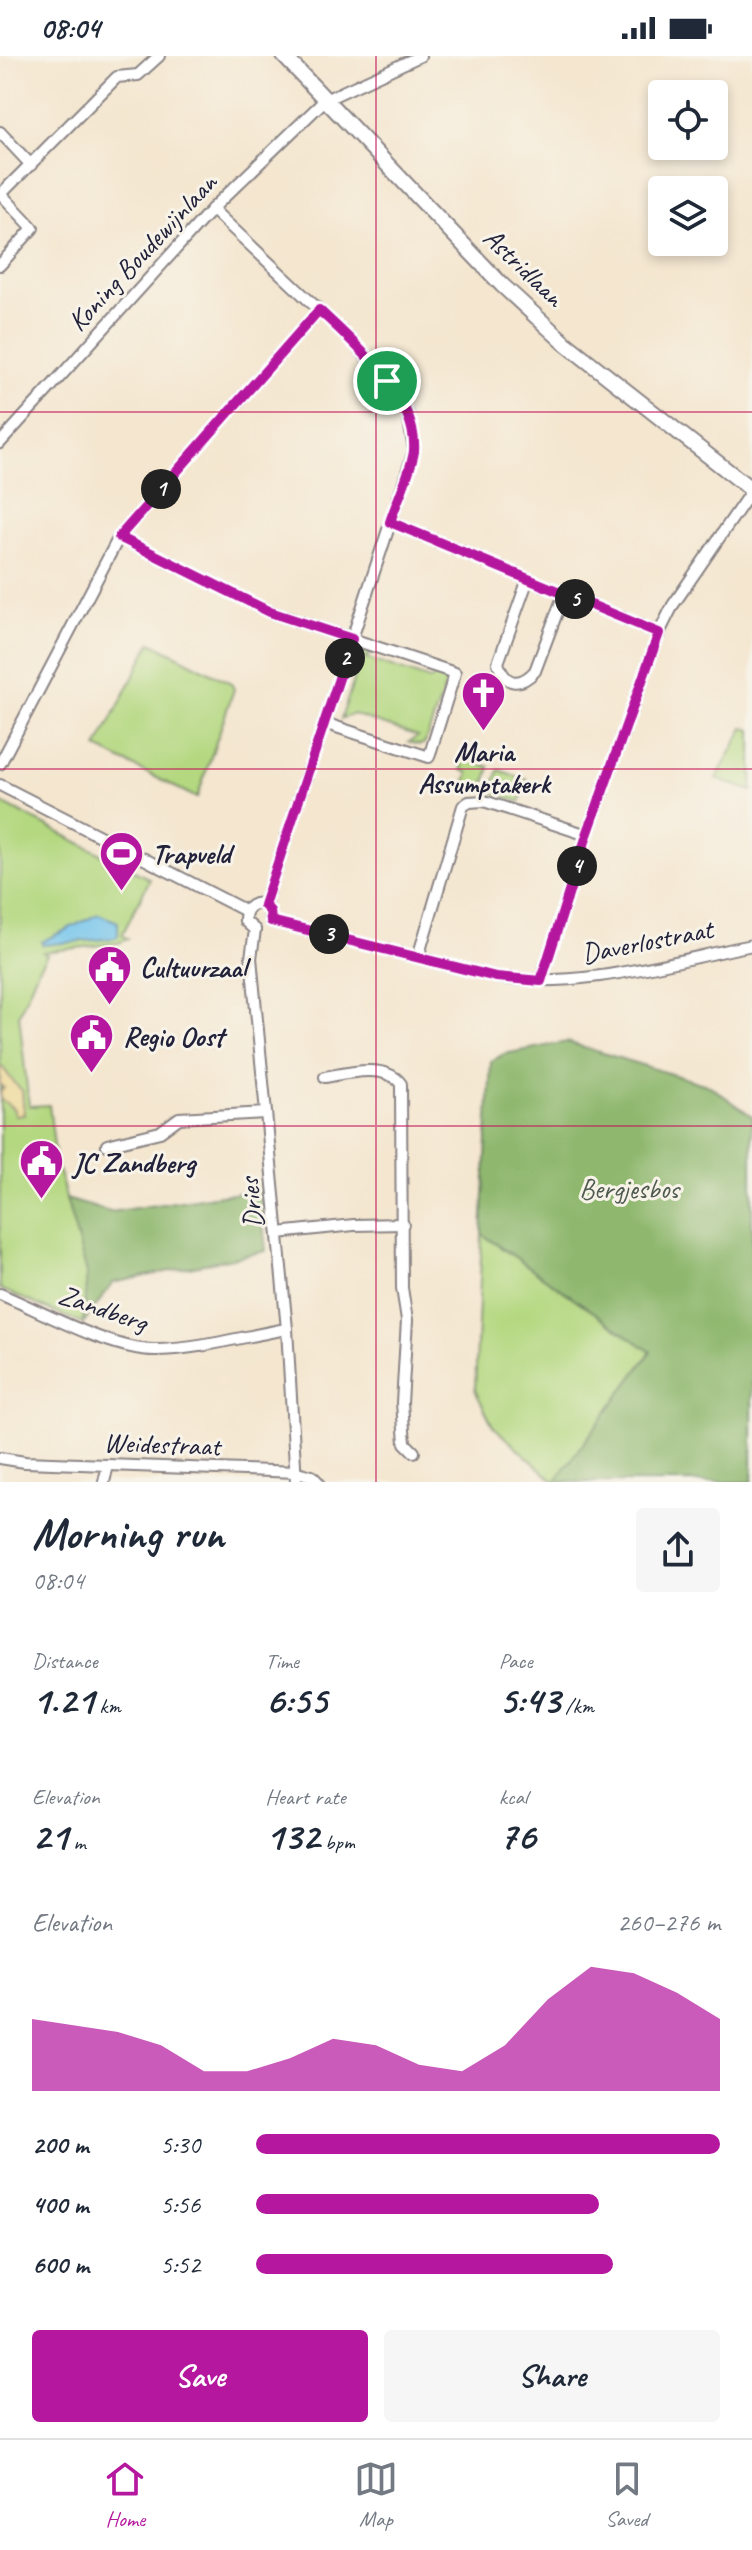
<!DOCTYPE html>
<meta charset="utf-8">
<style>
:root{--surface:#fff;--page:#f6f6f7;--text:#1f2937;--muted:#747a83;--line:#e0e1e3;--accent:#b5179e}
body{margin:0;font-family:Caveat,sans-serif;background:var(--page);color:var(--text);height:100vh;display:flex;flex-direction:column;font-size:30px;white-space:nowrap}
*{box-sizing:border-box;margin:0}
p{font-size:26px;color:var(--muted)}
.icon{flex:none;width:44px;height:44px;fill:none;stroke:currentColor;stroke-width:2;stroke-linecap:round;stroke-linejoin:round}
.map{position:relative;height:1426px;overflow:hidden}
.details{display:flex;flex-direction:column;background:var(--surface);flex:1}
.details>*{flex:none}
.buttons{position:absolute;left:648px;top:24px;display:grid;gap:16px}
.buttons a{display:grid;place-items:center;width:80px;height:80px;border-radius:8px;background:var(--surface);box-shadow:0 4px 12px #0003;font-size:40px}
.pin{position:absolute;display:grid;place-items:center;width:68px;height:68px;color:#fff;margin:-34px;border:4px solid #fff;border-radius:50%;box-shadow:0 2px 8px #0007}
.km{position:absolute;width:40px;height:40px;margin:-20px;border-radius:50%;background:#222;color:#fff;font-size:22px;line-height:40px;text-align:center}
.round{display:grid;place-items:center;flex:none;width:84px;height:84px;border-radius:8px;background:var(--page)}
.overview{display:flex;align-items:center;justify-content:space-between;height:136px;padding:0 32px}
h1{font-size:44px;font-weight:700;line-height:60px}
.stats{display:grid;grid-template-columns:repeat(3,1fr);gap:12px;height:136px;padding:8px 32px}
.stats div{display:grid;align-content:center}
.stats b{font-size:40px;font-weight:700}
.stats small{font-size:22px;font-weight:400}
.stats p{font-size:22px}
.chart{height:224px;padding:16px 32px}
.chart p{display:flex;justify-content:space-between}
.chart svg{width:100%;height:144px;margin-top:8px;fill:var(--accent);opacity:.7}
.primary-button{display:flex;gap:16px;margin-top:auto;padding:16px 32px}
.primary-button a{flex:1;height:92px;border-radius:8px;background:var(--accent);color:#fff;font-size:32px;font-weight:700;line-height:92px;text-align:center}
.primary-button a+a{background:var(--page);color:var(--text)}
ul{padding:0 32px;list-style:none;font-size:26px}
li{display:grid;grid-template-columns:128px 96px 1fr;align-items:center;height:60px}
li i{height:20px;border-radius:10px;background:var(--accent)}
.status{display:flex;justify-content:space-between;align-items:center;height:56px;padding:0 40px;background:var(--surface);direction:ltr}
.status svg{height:22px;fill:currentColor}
.tab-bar{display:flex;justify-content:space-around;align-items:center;height:112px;border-top:2px solid var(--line);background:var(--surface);font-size:22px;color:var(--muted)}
.tab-bar a{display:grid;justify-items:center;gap:4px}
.tab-bar .current{color:var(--accent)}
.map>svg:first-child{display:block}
</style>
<div class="status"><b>08:04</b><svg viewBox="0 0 49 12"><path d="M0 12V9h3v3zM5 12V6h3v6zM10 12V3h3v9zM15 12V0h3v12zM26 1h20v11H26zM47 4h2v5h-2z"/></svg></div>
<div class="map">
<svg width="752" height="1426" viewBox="0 0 752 1426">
<rect width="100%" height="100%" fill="#f7f3e8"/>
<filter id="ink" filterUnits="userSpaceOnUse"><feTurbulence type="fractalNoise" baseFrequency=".0125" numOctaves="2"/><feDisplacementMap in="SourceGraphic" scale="16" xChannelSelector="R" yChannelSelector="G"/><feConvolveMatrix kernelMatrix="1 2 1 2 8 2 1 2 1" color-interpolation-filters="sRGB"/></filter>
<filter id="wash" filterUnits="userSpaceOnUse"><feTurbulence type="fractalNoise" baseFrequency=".006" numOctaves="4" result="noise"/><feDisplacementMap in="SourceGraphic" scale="32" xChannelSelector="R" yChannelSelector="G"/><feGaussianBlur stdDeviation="1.8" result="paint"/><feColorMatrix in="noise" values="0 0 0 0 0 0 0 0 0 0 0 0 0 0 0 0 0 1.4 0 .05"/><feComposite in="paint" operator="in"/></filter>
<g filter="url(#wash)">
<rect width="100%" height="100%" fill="#f4e6cf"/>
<g fill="#b4d880" stroke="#6b7d5e" stroke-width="2">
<polygon points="151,586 231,627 234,633 197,742 97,692"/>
<polygon points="364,594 374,596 365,602 430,624 440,618 446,627 425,687 420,689 409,686 418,680 353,658 341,663"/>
<polygon points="744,672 752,674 752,735 716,723"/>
<polygon points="459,701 490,711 483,734 465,728 469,717 462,714 463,709 457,707"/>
<polygon points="499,714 528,724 520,746 491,736"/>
<polygon points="0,746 150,823 122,879 128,883 118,887 43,896 47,899 39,911 19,958 29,1050 49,1049 56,1106 87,1217 83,1268 0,1233"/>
<polygon points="482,1178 651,1296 555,1426 493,1370 475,1334"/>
</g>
<g fill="#8fb86e" stroke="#586d54" stroke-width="2">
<polygon points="567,986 710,1030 752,1060 752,1426 555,1426 651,1296 482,1178 491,1005 504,998"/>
<polygon points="260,1133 266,1195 113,1227 83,1268 87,1217 66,1143 110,1156"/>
</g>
<path fill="#eeda9e" stroke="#887e6c" stroke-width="2" d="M0,1009C9,1017 11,1027 22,1034L24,1059H16L13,1052L0,1043V1036L4,1032L0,1029Z"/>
<polygon fill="#70c3ec" stroke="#497294" stroke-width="2" points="98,858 118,866 118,880 115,882 43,889 41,886"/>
</g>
<g filter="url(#ink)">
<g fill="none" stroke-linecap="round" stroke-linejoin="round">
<defs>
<g id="minor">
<polyline points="0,76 31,109"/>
<polyline points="212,153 352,285 387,325 408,358 414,395 264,849"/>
<polyline points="0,209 33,172 1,138 117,21 138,19 159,0"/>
<polyline points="0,387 212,153 325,44 420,0"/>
<polyline points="390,466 659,577"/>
<polyline points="119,481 270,556 455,617 429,701 324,667"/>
<path d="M528,523L498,607C505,630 520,631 535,615L564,538"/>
<polyline points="0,708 119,481 319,254"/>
<polyline points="0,729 246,855"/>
<path d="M271,865L496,921C580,934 669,906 752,889"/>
<polyline points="255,874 251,902 287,1273 296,1426"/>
<path d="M255,874L245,865C244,851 256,843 268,851L271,865"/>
<polyline points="418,901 463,750 469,746 484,745 587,779"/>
<polyline points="541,925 587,779 659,577 673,549 752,434"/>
<path d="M325,1021C347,1017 386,1007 401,1028L402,1232L407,1264L402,1347L405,1387L414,1396"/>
<polyline points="107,1089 160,1076 179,1062 265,1057"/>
<polyline points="278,1177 354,1169 403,1168"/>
<path d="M0,1238C41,1255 115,1296 158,1294C201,1293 245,1280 287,1273"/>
<polyline points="0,1402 25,1406 297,1416 312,1420 318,1426"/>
<polyline points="104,1426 108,1409"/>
</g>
<polyline id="secondary" points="284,0 502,229 565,287 752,434"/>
</defs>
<use href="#minor" stroke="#8b8485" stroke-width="14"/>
<use href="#secondary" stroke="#8b8485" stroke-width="18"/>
<use href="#minor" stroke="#fff" stroke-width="10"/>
<use href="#secondary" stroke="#fff" stroke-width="14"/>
</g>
</g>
<g fill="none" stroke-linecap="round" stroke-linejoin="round" filter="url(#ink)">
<defs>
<path id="route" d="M319,254C354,287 418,341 414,395C412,413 396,447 390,466L659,577L587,779L541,925L496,921L271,865L270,855L264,849L352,583L270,556L119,481Z"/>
</defs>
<use href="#route" stroke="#fff" stroke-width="16"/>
<use href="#route" stroke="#b5179e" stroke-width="10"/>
</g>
<path fill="none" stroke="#c2185b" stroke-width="2" stroke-opacity="0.55" d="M376,0V1426M0,356H752M0,713H752M0,1070H752"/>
<defs>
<symbol id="church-pin" viewBox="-11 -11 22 30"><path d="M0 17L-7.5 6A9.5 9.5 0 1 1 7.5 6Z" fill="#b5179e" stroke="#f7f3e8"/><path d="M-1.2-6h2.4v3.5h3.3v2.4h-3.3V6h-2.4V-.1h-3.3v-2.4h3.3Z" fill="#fff"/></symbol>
<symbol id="stadium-pin" viewBox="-11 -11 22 30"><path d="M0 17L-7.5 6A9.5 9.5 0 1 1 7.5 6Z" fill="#b5179e" stroke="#f7f3e8"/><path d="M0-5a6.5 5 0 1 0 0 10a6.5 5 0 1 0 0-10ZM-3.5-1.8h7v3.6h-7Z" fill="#fff"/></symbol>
<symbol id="civic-pin" viewBox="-11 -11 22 30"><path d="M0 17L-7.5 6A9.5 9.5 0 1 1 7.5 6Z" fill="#b5179e" stroke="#f7f3e8"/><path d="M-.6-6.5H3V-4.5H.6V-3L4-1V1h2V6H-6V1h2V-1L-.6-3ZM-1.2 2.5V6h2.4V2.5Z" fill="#fff"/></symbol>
</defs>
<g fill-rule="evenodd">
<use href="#church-pin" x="458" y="612" width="51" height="69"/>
<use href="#stadium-pin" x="96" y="772" width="51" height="69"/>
<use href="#civic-pin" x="84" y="886" width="51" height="69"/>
<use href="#civic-pin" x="66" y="954" width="51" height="69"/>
<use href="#civic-pin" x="16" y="1080" width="51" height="69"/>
</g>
<g text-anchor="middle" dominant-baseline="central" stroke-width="6" stroke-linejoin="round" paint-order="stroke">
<g font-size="28" fill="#22223b" stroke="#f7f3e8">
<text transform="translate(142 196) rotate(-47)">Koning Boudewijnlaan</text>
<text transform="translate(524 211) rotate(44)">Astridlaan</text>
<text transform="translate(647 885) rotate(-11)">Daverlostraat</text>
<text transform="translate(251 1147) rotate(-96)">Dries</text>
<text transform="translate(103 1252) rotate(19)">Zandberg</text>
<text transform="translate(162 1388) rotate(2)">Weidestraat</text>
</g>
<g font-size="28" font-weight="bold" fill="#22223b" stroke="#f7f3e8" text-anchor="start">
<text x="484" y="695" text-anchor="middle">Maria<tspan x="484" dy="32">Assumptakerk</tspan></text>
<text x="152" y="797">Trapveld</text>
<text x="140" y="911">Cultuurzaal</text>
<text x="123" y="980">Regio Oost</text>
<text x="73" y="1106">JC Zandberg</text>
</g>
<g font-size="28" fill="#4e5950" stroke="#f7f3e8">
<text x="629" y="1132">Bergjesbos</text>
</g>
</g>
</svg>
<div class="buttons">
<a><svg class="icon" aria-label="locate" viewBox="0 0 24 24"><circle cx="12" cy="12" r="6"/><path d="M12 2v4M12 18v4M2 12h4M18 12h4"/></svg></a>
<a><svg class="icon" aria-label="layers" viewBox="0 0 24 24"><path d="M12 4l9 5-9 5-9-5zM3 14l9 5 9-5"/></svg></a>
</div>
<div class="pin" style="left:387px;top:325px;background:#1e9e55"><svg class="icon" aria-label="arrive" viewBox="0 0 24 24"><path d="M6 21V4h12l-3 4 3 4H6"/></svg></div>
<b class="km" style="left:161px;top:433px">1</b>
<b class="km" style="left:345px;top:602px">2</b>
<b class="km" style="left:329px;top:878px">3</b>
<b class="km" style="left:577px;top:810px">4</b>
<b class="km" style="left:575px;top:543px">5</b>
</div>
<section class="details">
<div class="overview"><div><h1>Morning run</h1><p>08:04</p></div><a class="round"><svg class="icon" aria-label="share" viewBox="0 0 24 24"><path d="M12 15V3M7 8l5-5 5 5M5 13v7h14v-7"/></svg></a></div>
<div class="stats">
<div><p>Distance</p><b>1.21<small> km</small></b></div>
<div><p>Time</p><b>6:55</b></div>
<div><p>Pace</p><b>5:43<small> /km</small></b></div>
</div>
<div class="stats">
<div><p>Elevation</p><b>21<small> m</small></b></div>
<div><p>Heart rate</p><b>132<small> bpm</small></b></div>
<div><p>kcal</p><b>76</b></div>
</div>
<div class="chart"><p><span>Elevation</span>260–276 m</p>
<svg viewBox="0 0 160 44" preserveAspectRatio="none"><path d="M0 44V22L10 24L20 26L30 30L40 38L50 38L60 34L70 28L80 30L90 36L100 38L110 30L120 16L130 6L140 8L150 14L160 22V44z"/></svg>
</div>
<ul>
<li><b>200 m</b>5:30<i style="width:100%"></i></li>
<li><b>400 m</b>5:56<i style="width:74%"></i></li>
<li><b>600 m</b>5:52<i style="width:77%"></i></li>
</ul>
<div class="primary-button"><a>Save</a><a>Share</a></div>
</section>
<nav class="tab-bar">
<a class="current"><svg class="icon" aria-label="home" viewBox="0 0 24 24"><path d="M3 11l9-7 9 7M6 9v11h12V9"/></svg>Home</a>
<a><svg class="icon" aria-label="map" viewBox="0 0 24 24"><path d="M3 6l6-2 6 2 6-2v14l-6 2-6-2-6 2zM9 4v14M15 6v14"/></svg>Map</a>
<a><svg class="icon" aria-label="saved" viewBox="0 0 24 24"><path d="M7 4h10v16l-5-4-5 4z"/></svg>Saved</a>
</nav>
